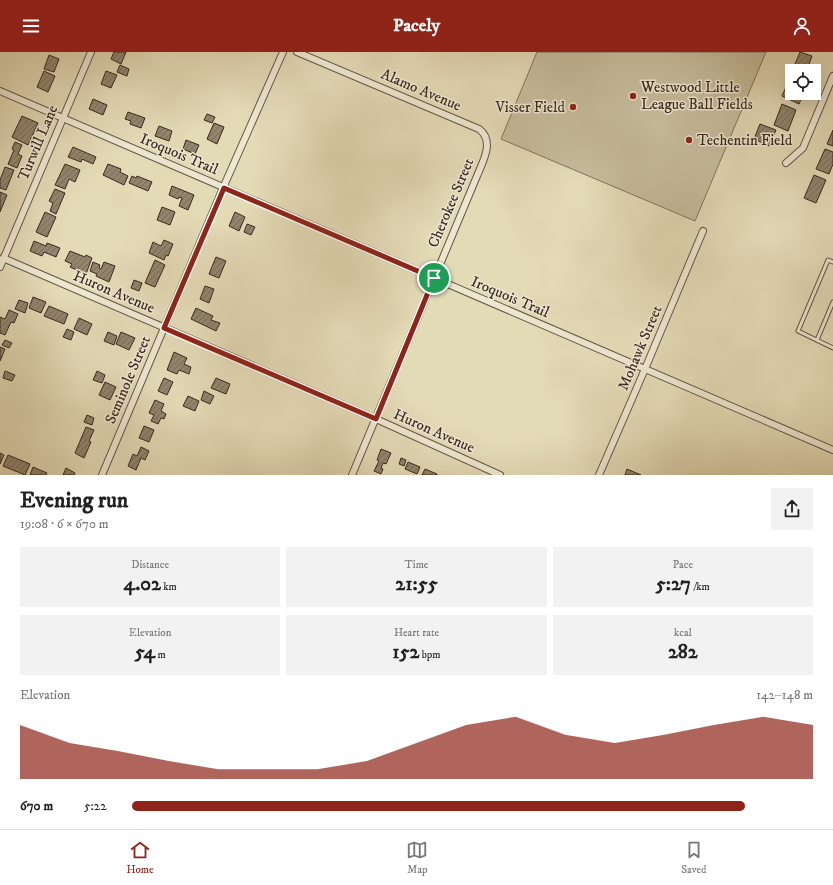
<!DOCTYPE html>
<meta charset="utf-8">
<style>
:root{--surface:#fff;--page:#f2f2f2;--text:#222;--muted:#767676;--line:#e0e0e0;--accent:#8f2418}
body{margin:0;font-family:"IM FELL DW Pica",serif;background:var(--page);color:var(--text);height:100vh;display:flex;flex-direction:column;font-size:15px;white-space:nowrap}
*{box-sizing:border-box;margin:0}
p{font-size:13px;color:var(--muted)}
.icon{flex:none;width:22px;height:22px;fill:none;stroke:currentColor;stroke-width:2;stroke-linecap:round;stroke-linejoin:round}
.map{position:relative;height:423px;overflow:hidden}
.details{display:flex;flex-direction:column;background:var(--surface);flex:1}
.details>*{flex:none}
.fabs{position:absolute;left:785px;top:12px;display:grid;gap:8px}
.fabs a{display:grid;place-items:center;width:36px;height:36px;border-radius:0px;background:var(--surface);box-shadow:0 4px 16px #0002;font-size:20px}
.pin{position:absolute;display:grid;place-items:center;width:34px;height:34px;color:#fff;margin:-17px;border:2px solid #fff;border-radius:50%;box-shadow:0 1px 4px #0007}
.round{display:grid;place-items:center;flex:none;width:42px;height:42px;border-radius:0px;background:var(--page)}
.summary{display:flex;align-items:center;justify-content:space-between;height:68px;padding:0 20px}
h1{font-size:22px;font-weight:800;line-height:30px}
.figures{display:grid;grid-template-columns:repeat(3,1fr);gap:6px;height:68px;padding:4px 20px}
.figures div{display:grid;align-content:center;border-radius:0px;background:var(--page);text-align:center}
.figures b{font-size:20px;font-weight:800}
.figures small{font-size:11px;font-weight:400}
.figures p{font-size:11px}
.chart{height:112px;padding:8px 20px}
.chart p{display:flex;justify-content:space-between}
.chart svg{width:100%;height:72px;margin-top:4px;fill:var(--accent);opacity:.7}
ul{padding:0 20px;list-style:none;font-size:13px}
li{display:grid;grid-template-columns:64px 48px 1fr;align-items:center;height:30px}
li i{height:10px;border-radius:5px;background:var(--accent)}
header{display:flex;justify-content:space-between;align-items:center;height:52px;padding:0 20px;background:var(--accent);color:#fff;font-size:18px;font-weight:800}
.tabs{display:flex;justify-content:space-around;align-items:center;height:56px;border-top:1px solid var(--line);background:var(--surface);font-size:11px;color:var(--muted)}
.tabs a{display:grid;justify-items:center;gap:2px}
.tabs .current{color:var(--accent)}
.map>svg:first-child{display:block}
</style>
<header><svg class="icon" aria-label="menu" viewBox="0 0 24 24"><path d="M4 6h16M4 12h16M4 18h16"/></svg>Pacely<svg class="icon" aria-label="person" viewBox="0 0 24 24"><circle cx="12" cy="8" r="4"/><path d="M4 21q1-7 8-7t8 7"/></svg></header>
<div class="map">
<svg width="833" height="423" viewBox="0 0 833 423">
<defs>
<pattern id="building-hatch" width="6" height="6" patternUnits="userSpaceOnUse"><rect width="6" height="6" fill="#91856e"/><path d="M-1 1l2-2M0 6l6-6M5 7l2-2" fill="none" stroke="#776d5a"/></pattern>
</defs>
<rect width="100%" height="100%" fill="#e3dab6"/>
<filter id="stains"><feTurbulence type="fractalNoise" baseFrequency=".005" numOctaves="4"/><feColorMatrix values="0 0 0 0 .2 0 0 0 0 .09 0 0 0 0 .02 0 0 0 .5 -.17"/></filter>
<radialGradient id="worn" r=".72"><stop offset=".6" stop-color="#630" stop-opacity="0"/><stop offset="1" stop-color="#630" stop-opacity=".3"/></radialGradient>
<polygon fill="#c6bc9c" stroke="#7f725e" points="537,0 766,0 695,169 501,87"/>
<g fill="url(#building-hatch)" stroke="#38291f">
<polygon points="114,0 126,0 121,12 111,7"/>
<polygon points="800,0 812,4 808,15 814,18 814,19 798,19 793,17"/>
<polygon points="49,3 59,7 54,20 44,17"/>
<polygon points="120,13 129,17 127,24 117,20"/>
<polygon points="44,19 55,24 48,40 37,35"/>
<polygon points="106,19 117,23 111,36 101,32"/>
<polygon points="790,26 792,27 792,41 798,41 803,43 799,52 782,44"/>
<polygon points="93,47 107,53 103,63 89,57"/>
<polygon points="782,52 796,58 788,79 774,73"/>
<polygon points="128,60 145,66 141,76 130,72 131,69 125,67"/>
<polygon points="207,62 215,65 212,71 204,68"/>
<polygon points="22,64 38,71 28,93 12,85"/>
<polygon points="214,71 224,75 217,92 207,87"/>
<polygon points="760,72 776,78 769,94 754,87"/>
<polygon points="159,74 172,79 169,89 155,84"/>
<polygon points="833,78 833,94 827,92"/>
<polygon points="186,88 199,93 195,102 183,97"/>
<polygon points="15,90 22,93 18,102 22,104 17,116 8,112 14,98 12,97"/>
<polygon points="73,95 96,105 93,112 82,107 81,110 68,105"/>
<polygon points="825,97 833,100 833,112 829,122 816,117"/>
<polygon points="65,112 80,118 75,130 69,127 65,137 55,133"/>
<polygon points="108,112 121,117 120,120 128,124 124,133 103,123"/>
<polygon points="5,115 14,118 6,138 0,136 0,128"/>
<polygon points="814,123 826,128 816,151 804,146"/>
<polygon points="132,124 136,126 137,124 152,130 148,139 129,131"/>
<polygon points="172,134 194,143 188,158 179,154 182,146 179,145 178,147 169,143"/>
<polygon points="55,137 65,141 56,162 50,159 53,151 49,149"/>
<polygon points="0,140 7,143 0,160"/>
<polygon points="162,155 175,160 170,173 157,168"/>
<polygon points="45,160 56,165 47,185 36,180"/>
<polygon points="235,160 245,165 239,179 229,174"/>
<polygon points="247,172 255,175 251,183 244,180"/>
<polygon points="164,188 173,192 168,204 166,203 164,208 149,201 153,190 161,194"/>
<polygon points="34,189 46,194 47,191 60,196 56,205 44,200 42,204 30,199"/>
<polygon points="70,199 85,205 86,203 92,206 86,222 70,215 72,212 65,209"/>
<polygon points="216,205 226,209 219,226 209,222"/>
<polygon points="155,208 165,213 155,235 145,231"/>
<polygon points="93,210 100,213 99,216 101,217 104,210 115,214 109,230 96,224 97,222 90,219"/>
<polygon points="134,228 142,231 139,239 131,236"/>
<polygon points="205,234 214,237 209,251 200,247"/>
<polygon points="33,245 46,250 41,261 29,256"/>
<polygon points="19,248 28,251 25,261 15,257"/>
<polygon points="49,254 68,262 64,272 44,264"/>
<polygon points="196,256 213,264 211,268 220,271 216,279 191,267"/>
<polygon points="9,258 18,262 14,271 11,270 5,283 0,281 0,265 5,267"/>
<polygon points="79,266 92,272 87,283 74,277"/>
<polygon points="67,277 74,280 71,288 63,285"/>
<polygon points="108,280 117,284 114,293 104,289"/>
<polygon points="121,280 135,286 129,298 116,292"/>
<polygon points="5,288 12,291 9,296 2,293"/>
<polygon points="0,295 5,297 0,309"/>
<polygon points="174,300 187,306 184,312 191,315 189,322 179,318 177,322 167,318"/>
<polygon points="5,319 15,323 12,329 3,326"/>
<polygon points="97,319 105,323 102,331 93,328"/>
<polygon points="164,326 173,330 167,343 158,339"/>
<polygon points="216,326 230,332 226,342 211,336"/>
<polygon points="105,330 116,335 110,348 99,343"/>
<polygon points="204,339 214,344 210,352 201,348"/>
<polygon points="188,344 199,349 195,359 183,354"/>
<polygon points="155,348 164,352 161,359 166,362 164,367 161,366 158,372 151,369 154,363 149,361"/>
<polygon points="87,363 94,366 92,373 84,370"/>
<polygon points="144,374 154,378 149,390 139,386"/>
<polygon points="86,375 94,378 89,389 91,390 84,406 75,401"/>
<polygon points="141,395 149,399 145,408 141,406 136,418 128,414 133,402 137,404"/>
<polygon points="381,397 391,401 386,412 383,411 381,416 383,417 381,422 374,419 379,409 377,408"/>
<polygon points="0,401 4,403 0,412"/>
<polygon points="8,403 30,412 25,423 3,414"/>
<polygon points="401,406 406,408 404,414 399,412"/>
<polygon points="408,410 420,415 417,422 405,417"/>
<polygon points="33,415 47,421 46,423 30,423"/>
<polygon points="66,416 75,421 74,423 63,423"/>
<polygon points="425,417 437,422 437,423 422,423"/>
<polygon points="627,417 641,423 625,423"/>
</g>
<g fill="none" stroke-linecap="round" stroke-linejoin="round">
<defs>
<g id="service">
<polyline points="833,210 828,208 798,279 833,296"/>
<polyline points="817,288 833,250"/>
</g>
<g id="minor">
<path d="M297,0L479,77C495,89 483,109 477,124L352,423"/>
<polyline points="0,39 833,398"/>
<polyline points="786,111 803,96 833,24"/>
<polyline points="3,206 376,367 500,423"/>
<polyline points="0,215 91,0"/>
<polyline points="102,423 223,136 283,0"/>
<polyline points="599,423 645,317 703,179"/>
</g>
</defs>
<use href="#service" stroke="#635545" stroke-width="5"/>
<use href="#minor" stroke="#635545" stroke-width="8"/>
<use href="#service" stroke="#ede7d0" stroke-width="3"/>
<use href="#minor" stroke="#ede7d0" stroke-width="6"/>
</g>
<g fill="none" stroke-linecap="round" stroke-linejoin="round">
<defs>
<polygon id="route" points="224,136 434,226 376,367 164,276"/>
</defs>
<use href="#route" stroke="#fff" stroke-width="8"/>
<use href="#route" stroke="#8f2418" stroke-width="5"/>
</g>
<g fill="#8f2418" stroke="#ede7d0" stroke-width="1.5">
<circle cx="633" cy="44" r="4"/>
<circle cx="573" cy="55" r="4"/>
<circle cx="689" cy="88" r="4"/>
</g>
<g text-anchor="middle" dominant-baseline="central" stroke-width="3" stroke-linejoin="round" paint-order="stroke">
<g font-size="15" fill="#38291f" stroke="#ede7d0" text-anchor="start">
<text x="641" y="35">Westwood Little<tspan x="641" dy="17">League Ball Fields</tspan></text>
<text x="565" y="55" text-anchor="end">Visser Field</text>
<text x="697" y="88">Techentin Field</text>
</g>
<g font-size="15" fill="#38291f" stroke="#ede7d0">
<text transform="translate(421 38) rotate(23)">Alamo Avenue</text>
<text transform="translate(38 91) rotate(-67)">Turwill Lane</text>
<text transform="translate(179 102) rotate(23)">Iroquois Trail</text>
<text transform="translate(451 151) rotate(-67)">Cherokee Street</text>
<text transform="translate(114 240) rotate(23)">Huron Avenue</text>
<text transform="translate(510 245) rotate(23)">Iroquois Trail</text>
<text transform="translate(640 296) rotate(-67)">Mohawk Street</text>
<text transform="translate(128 328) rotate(-67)">Seminole Street</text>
<text transform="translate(434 379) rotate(24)">Huron Avenue</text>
</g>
</g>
<rect width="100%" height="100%" filter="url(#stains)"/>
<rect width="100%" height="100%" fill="url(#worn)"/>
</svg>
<div class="fabs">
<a><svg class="icon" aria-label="locate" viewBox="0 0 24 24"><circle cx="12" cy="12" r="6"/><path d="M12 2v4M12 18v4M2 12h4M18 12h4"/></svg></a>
</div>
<div class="pin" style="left:434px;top:226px;background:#1e9e55"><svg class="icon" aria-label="arrive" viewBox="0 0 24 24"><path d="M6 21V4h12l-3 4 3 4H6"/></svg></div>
</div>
<section class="details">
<div class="summary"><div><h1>Evening run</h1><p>19:08 · 6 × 670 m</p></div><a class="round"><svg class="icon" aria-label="share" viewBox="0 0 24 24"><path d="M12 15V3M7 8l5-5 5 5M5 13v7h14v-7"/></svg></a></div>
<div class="figures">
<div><p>Distance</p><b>4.02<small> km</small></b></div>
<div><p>Time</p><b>21:55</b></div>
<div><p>Pace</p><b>5:27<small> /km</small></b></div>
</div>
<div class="figures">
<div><p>Elevation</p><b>54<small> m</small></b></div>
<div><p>Heart rate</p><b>152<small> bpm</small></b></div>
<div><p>kcal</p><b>282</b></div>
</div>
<div class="chart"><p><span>Elevation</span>142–148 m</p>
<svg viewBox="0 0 160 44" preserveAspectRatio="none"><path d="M0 44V11L10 22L20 27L30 33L40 38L50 38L60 38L70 33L80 22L90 11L100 6L110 17L120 22L130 17L140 11L150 6L160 11V44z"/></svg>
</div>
<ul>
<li><b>670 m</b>5:22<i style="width:90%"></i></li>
</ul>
</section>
<nav class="tabs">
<a class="current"><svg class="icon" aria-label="home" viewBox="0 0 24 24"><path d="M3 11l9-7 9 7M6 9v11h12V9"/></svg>Home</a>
<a><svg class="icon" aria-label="map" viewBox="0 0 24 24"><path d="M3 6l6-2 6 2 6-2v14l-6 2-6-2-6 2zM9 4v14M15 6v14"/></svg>Map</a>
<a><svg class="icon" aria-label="saved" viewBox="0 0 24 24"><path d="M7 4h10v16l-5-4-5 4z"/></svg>Saved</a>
</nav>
